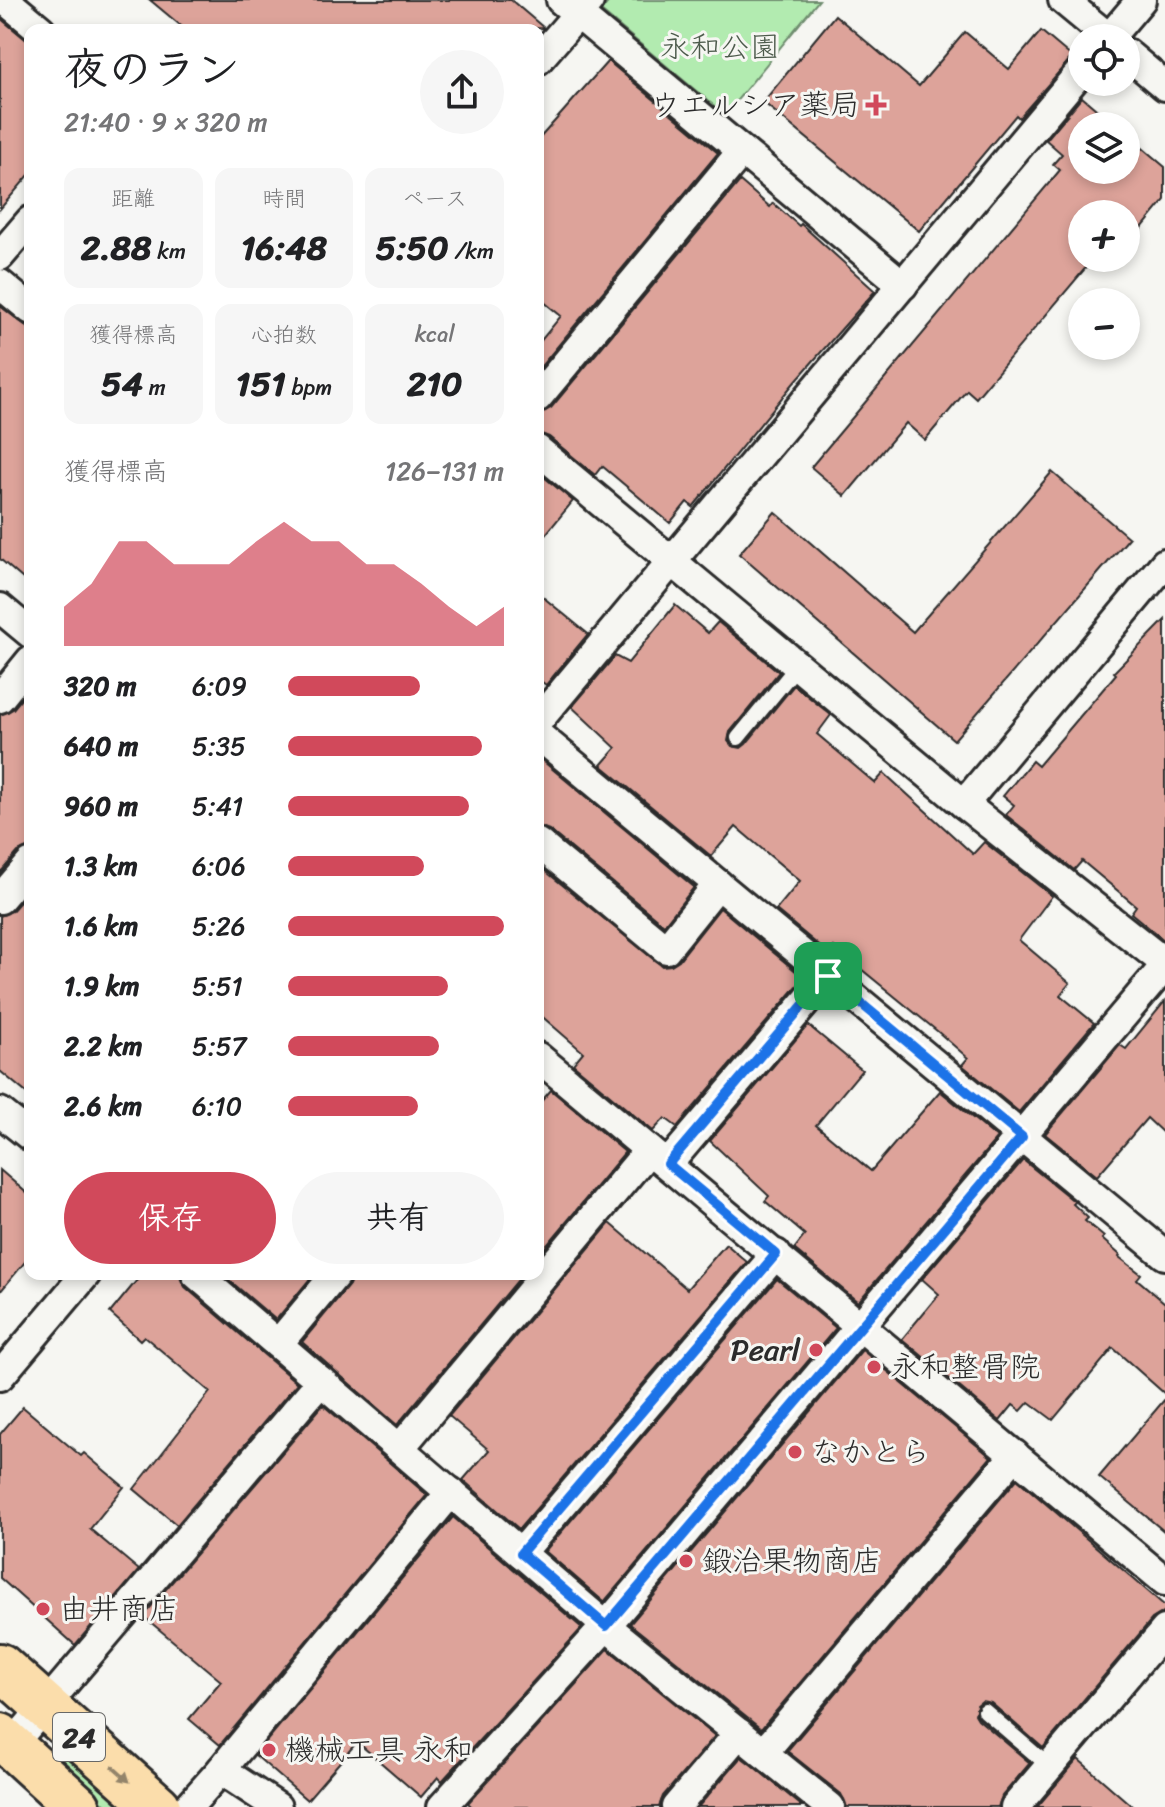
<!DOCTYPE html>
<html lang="ja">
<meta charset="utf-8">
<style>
:root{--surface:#fff;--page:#f6f6f6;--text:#202124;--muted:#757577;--accent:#d1495b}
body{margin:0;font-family:Sriracha,"Klee One",sans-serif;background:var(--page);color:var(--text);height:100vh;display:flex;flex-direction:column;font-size:30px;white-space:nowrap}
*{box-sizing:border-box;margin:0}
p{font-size:26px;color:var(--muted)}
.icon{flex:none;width:44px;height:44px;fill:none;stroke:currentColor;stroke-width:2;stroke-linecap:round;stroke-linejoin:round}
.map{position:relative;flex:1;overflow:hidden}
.side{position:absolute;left:24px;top:24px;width:520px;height:1256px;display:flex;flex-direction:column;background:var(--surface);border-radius:16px;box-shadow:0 4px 12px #0003}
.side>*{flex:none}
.tools{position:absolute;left:1068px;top:24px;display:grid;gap:16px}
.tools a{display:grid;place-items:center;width:72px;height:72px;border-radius:50%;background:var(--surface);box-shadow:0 4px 12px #0003;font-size:40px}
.pin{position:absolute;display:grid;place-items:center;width:68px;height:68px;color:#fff;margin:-34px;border-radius:16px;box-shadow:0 4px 12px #0006}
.round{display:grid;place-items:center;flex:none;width:84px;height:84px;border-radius:42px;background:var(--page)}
.summary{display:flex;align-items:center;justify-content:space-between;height:136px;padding:0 40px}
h1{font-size:44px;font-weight:800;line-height:60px}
.stats{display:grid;grid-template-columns:repeat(3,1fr);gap:12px;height:136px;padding:8px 40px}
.stats div{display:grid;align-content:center;border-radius:16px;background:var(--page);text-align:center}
.stats b{font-size:34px;font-weight:800}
.stats small{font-size:22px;font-weight:400}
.stats p{font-size:22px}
.chart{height:224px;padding:16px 40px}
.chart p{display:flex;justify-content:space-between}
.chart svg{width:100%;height:144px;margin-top:8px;fill:var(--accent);opacity:.7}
.action{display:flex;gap:16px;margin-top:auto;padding:16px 40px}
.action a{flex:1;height:92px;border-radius:48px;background:var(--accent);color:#fff;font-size:32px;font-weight:800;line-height:92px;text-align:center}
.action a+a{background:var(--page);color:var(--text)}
ul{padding:0 40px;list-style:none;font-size:26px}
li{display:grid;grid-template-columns:128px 96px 1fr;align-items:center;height:60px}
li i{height:20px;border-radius:10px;background:var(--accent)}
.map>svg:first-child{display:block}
</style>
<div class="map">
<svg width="1165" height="1807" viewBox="0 0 1165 1807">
<rect width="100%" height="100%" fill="#f6f6f2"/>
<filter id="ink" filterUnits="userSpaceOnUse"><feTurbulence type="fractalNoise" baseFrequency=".0125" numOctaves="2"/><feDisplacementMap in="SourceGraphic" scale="16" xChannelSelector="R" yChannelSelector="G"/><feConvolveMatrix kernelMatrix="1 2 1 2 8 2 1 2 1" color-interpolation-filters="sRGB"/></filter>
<g filter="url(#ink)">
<g fill="#b2ebb0" stroke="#6e8b6e" stroke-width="2">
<polygon points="610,0 819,0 725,115 601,11"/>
<polygon points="54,1743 134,1807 108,1807 84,1785 54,1750"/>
</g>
<g fill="#dda39a" stroke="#2b2b2b" stroke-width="2">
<polygon points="150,0 511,0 544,28 186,30"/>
<polygon points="835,15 919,86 965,32 1009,69 1041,31 1072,57 1019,118 1016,115 919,231 763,102"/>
<polygon points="0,18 30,43 30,174 0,209"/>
<polygon points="608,61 718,153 538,370 538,344 561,316 538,297 538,140"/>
<polygon points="1082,97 1116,126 1082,126 1082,170 1126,170 1126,134 1165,167 1165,200 1137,234 1126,225 1126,214 1082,214 1082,258 1094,258 976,398 967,390 925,440 906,423 845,496 811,467 1060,170 1053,164 1062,154 1046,140"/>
<polygon points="740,181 770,207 773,203 799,226 801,224 875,291 793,384 693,507 687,502 670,523 602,466 595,475 549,437 538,433 538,414 551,408"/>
<polygon points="0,306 30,329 30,585 0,559"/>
<polygon points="538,472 573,501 538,544"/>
<polygon points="1052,472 1129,538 954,740 739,554 775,512 913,632"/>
<polygon points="538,593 588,634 546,685 538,679"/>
<polygon points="675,605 708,633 718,622 779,672 730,732 728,741 732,746 741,748 746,744 794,685 831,715 817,734 875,783 884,773 973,854 984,842 1052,896 1019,940 1070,983 1060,995 1094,1023 1019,1112 962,1065 968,1058 937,1031 834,947 829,954 776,910 800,881 736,827 711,856 601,765 616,748 572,707 615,656 628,663"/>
<polygon points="1165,620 1165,941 1131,913 1136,906 1082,861 1074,870 1006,815 1014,805 1003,796 1032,761 1038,766 1116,674 1114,672"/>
<polygon points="30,688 30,847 18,852 0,873 0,715 13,709"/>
<polygon points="538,757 694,887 664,925 549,830 538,826"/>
<polygon points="538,865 662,966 671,965 679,960 720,908 804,978 677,1127 665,1118 653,1131 573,1064 583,1052 538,1013"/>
<polygon points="30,890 30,1096 0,1071 0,916 12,911"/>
<polygon points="1165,1001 1165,1135 1147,1118 1097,1176 1045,1134 1120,1045 1126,1049"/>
<polygon points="808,1025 862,1070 816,1125 871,1171 940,1091 997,1138 858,1302 794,1249 805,1235 765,1201 769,1196 710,1141"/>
<polygon points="551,1090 625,1152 538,1256 538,1105"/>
<polygon points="1023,1160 1075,1202 1073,1204 1088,1218 1085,1221 1104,1237 1102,1239 1120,1255 1119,1257 1141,1274 1137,1279 1165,1303 1165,1394 1113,1348 1053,1420 1029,1402 1021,1411 1013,1405 1000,1421 902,1339 939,1294 922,1279"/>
<polygon points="0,1170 30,1196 30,1256 0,1292"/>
<polygon points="610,1223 687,1289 726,1244 747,1262 519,1529 463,1480 489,1450 449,1416"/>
<polygon points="142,1274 179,1274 185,1287 297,1383 177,1525 134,1489 210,1392 144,1336 140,1340 110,1313"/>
<polygon points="222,1274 314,1274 276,1320"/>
<polygon points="353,1274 523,1274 397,1425 302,1342 349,1285"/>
<polygon points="777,1279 836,1328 604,1602 545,1551"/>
<polygon points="862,1350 991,1457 761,1729 630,1624"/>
<polygon points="1165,1399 1165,1532 1099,1477"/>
<polygon points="323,1405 427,1495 220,1745 189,1719 221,1681 143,1616"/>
<polygon points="23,1407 81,1456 84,1453 124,1487 90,1529 139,1570 75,1645 0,1578 0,1434"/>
<polygon points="1017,1479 1165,1606 1165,1611 1152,1619 1043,1748 991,1703 982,1701 977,1705 975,1714 978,1719 1030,1763 1002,1796 998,1807 847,1807 841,1794 787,1751"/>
<polygon points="453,1517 582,1628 442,1781 438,1777 421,1797 357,1742 307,1800 255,1755"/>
<polygon points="608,1649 715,1736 663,1796 659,1807 472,1807 468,1803"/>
<polygon points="741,1757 753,1766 803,1807 698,1807"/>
<polygon points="1078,1759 1133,1807 1037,1807"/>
</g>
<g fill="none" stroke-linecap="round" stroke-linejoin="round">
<defs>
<g id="lane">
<polyline points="738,738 798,665"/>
<polyline points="985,1711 1050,1767"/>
</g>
<g id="street">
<polyline points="5,0 41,30"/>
<polyline points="561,0 903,285"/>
<polyline points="1063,0 1109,38"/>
<polyline points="1109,38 1141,0"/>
<polyline points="1126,53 1165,86"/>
<polyline points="538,60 589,1"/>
<polyline points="0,256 30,221"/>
<polyline points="0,284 30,309"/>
<polyline points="538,397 742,151"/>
<polyline points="538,450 964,804 1165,963"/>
<polyline points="0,608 30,633"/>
<polyline points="0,698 30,661"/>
<polyline points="538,721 1082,70"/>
<polyline points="538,735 1165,1255"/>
<polyline points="964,804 1165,563"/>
<polyline points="538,843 666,949 718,884"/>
<polyline points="0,899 30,864"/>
<polyline points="538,1057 1165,1581"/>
<polyline points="0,1112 30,1136"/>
<polyline points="668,1164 828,976"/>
<polyline points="196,1274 606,1626 830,1807"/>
<polyline points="278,1344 336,1274"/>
<polyline points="0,1376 86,1274"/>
<polyline points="400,1448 649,1150"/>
<polyline points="521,1553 776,1254"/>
<polyline points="11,1746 321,1381"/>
<polyline points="763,1753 1015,1455"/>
<polyline points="221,1770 451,1492"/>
<polyline points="188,1807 221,1770 277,1807"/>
<polyline points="442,1807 606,1626 1165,966"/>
<polyline points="676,1807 739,1733"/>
<polyline points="1015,1807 1165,1630"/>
</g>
<g id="primary">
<polyline points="0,1666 158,1807"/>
<polyline points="0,1736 78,1807"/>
</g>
</defs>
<use href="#lane" stroke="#2b2b2b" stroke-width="20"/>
<use href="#street" stroke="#2b2b2b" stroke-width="34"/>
<use href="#primary" stroke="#2b2b2b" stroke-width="50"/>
<use href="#lane" stroke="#f6f6f2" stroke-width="14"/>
<use href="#street" stroke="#f6f6f2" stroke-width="28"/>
<use href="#primary" stroke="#fbddab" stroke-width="44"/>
</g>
<defs><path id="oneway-solid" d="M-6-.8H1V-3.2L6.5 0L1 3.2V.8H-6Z" transform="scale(2)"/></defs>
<use fill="#93846b" href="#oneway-solid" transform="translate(121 1774) rotate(42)"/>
</g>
<g fill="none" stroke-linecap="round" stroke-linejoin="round" filter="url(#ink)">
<defs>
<polygon id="route" points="828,976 1022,1137 606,1626 521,1553 776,1254 668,1164"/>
</defs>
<use href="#route" stroke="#fff" stroke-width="16"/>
<use href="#route" stroke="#1a73e8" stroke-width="10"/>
</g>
<g fill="#d1495b" stroke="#f6f6f2" stroke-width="3">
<path d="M872 93h8v8h8v8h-8v8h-8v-8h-8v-8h8z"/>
<circle cx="816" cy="1350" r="8"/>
<circle cx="874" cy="1367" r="8"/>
<circle cx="795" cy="1452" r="8"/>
<circle cx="686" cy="1561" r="8"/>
<circle cx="43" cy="1609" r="8"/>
<circle cx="269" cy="1750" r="8"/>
</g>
<g text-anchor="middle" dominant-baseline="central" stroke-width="6" stroke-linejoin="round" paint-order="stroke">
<rect fill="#f6f6f2" stroke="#686867" stroke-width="2" x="53" y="1713" width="52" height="48" rx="6"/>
<g font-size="28" font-weight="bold" fill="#2b2b2b">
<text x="79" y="1737">24</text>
</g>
<g font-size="30" fill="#4d5b4c" stroke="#f6f6f2">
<text x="720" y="47">永和公園</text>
</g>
<g font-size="30" fill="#2b2b2b" stroke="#f6f6f2" text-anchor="start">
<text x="860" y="105" text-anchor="end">ウエルシア薬局</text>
<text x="800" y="1350" text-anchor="end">Pearl</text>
<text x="890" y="1367">永和整骨院</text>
<text x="811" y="1452">なかとら</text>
<text x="702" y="1561">鍛治果物商店</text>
<text x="59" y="1609">由井商店</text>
<text x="285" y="1750">機械工具 永和</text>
</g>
</g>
</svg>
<div class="tools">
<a><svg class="icon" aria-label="locate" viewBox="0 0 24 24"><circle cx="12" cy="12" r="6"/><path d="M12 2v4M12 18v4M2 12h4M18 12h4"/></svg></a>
<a><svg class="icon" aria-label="layers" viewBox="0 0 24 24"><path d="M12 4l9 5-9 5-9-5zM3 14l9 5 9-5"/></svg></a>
<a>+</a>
<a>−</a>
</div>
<div class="pin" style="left:828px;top:976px;background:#1e9e55"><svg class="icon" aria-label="arrive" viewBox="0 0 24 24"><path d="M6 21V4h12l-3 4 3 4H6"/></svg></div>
<section class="side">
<div class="summary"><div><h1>夜のラン</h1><p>21:40 · 9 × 320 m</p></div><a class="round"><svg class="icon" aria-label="share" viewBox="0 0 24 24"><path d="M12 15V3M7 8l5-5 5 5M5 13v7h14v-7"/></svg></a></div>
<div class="stats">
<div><p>距離</p><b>2.88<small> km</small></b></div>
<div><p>時間</p><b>16:48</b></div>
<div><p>ペース</p><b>5:50<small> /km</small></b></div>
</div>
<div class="stats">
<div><p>獲得標高</p><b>54<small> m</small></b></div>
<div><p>心拍数</p><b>151<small> bpm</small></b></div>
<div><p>kcal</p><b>210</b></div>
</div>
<div class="chart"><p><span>獲得標高</span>126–131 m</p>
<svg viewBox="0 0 160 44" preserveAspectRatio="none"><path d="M0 44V32L10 25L20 12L30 12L40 19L50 19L60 19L70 12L80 6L90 12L100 12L110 19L120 19L130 25L140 32L150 38L160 32V44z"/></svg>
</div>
<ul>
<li><b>320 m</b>6:09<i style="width:61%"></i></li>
<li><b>640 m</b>5:35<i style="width:90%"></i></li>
<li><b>960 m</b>5:41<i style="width:84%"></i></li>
<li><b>1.3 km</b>6:06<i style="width:63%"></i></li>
<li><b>1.6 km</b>5:26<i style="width:100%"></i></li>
<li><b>1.9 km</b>5:51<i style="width:74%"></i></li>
<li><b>2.2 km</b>5:57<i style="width:70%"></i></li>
<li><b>2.6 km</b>6:10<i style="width:60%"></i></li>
</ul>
<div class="action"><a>保存</a><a>共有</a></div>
</section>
</div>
